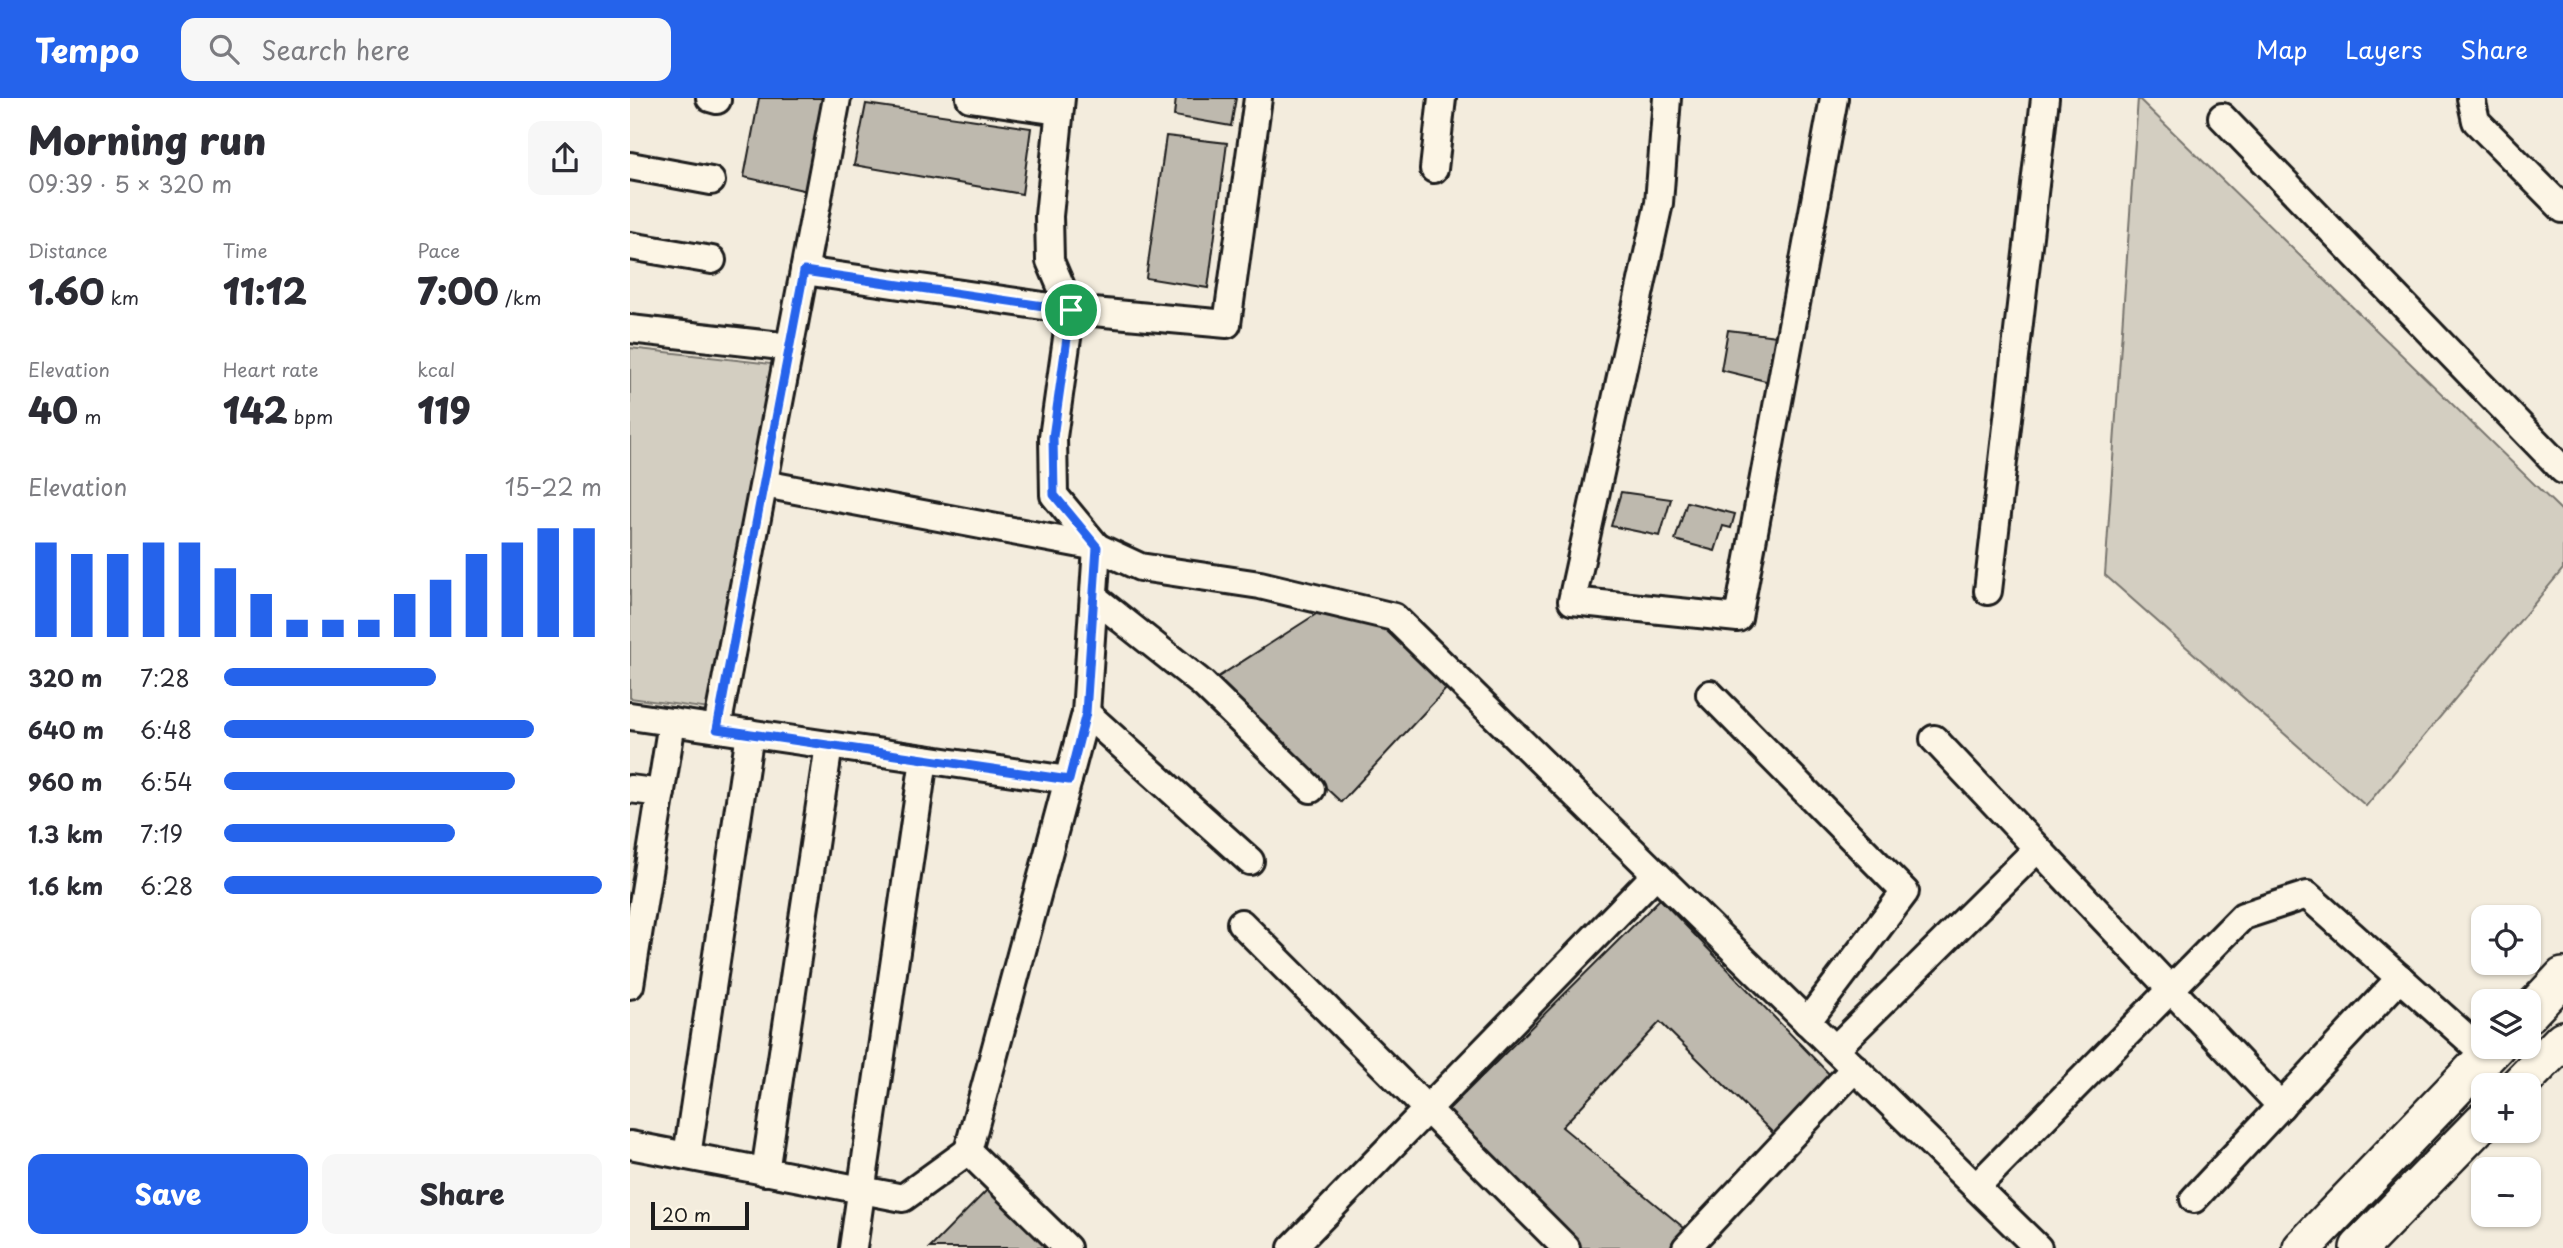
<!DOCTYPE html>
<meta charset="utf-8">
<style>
:root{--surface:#fff;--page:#f7f7f7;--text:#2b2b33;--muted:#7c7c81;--accent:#2563eb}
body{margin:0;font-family:"Playpen Sans",sans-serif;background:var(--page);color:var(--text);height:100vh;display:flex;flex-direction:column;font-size:26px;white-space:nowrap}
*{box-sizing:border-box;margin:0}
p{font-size:23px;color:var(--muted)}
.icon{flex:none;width:38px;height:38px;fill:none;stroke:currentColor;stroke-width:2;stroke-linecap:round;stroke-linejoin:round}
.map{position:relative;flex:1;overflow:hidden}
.drawer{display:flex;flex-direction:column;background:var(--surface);width:630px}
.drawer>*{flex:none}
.buttons{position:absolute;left:1841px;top:807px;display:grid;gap:14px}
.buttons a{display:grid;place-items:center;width:70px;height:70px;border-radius:14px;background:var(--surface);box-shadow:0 2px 5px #0004;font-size:35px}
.scale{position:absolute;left:21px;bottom:18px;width:98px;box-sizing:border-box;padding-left:7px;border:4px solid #1c1c1c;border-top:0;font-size:19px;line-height:24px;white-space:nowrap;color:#1c1c1c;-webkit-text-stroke:5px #fcf5e5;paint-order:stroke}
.pin{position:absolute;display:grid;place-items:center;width:60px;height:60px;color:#fff;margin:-30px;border:4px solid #fff;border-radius:50%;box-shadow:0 2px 7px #0007}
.round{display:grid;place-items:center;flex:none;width:74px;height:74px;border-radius:14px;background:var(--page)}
.head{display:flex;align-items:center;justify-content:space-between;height:119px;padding:0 28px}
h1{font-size:38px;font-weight:800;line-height:52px}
.figures{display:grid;grid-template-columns:repeat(3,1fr);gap:10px;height:119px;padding:7px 28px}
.figures div{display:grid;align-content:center}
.figures b{font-size:35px;font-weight:800}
.figures small{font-size:19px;font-weight:400}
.figures p{font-size:19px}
.chart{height:196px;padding:14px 28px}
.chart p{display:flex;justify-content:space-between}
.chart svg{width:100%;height:126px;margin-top:7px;stroke:var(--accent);stroke-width:6}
.primary-button{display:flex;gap:14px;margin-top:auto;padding:14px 28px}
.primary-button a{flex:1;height:80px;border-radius:14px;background:var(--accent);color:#fff;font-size:28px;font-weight:800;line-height:80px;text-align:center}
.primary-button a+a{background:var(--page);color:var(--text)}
ul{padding:0 28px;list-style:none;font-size:23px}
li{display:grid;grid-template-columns:112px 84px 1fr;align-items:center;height:52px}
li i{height:18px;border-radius:9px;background:var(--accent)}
header{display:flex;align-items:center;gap:42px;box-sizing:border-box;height:98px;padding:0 35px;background:var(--accent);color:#fff}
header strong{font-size:33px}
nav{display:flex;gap:38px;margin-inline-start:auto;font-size:24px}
.search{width:490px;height:63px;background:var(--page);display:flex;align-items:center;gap:18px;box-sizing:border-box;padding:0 24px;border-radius:14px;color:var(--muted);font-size:26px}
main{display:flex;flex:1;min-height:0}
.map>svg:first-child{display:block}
</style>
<header>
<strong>Tempo</strong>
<div class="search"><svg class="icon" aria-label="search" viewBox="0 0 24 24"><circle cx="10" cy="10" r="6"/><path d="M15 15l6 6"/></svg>Search here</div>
<nav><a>Map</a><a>Layers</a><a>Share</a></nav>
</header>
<main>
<section class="drawer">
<div class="head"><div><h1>Morning run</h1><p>09:39 · 5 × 320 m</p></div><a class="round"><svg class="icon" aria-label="share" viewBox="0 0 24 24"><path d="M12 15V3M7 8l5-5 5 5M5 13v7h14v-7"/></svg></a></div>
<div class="figures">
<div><p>Distance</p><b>1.60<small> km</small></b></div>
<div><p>Time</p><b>11:12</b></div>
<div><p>Pace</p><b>7:00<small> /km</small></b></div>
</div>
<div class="figures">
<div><p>Elevation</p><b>40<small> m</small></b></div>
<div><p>Heart rate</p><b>142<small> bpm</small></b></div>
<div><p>kcal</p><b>119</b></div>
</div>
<div class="chart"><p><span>Elevation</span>15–22 m</p>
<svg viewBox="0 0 160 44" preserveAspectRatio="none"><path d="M5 44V11M15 44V15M25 44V15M35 44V11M45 44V11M55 44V20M65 44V29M75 44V38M85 44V38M95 44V38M105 44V29M115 44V24M125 44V15M135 44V11M145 44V6M155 44V6"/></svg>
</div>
<ul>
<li><b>320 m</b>7:28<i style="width:56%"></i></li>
<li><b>640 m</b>6:48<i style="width:82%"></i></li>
<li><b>960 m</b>6:54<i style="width:77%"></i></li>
<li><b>1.3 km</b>7:19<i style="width:61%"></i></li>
<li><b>1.6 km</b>6:28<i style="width:100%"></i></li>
</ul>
<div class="primary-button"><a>Save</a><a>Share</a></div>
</section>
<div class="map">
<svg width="1933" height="1150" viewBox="0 0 1933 1150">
<rect width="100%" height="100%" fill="#f3ecdd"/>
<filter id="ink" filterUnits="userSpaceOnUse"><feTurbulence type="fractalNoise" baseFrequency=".0143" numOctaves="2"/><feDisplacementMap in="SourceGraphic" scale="14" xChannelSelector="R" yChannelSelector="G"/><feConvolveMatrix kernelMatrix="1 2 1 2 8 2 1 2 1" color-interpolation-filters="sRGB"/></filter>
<g filter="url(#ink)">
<g fill="#d3cec1" stroke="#78756e" stroke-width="2">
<polygon points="1508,0 1933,414 1933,471 1736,708 1475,477"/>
<polygon points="0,250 150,267 79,611 0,600"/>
</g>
<g fill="#beb9ae" stroke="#1c1c1c" stroke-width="2">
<polygon points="129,0 197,0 182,94 114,79"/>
<polygon points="546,0 606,0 601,28 544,18"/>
<polygon points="236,6 401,30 392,96 224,67"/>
<polygon points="536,38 597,45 578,190 516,180"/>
<polygon points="1098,232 1155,239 1144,285 1091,272"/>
<polygon points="991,394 1041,401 1030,438 981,428"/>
<polygon points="1057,404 1105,416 1101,430 1093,428 1085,453 1045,442"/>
<polygon points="694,511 760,532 817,590 711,704 582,583"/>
<polygon points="1030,801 1202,979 1144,1036 1030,924 932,1029 1059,1134 1042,1150 949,1150 813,1017"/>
<polygon points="363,1086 427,1150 300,1150"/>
</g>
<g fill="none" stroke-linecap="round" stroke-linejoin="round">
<defs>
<g id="minor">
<polyline points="80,0 87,2"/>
<polyline points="340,0 429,13"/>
<polyline points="431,0 419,118 420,163 441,212"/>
<polyline points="1037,0 1029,105 942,503 1108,520 1204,0"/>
<polyline points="1841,0 1846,23 1933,111"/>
<polyline points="1592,19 1933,372"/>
<polyline points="0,68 81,83"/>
<polyline points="804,71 812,0"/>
<polyline points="0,148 82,162"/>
<polyline points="174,173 441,212"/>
<polyline points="0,231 160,249"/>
<polyline points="134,386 467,449"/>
<polyline points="467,449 424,397 423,339 441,212 597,226 628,0"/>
<polyline points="1358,493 1415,0"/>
<polyline points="466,501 573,586 681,691"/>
<polyline points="1080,596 1275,794 1177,924"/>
<polyline points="456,615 620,763"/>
<polyline points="0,618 438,682 338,1053 437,1150"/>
<polyline points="87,630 207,0"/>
<polyline points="1304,641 1651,1008"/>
<polyline points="438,682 456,615 467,449 510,469 630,487 764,519 1408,1150"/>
<polyline points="0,691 31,695"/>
<polyline points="611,825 936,1150"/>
<polyline points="0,887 42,624"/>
<polyline points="1205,951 1407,751"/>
<polyline points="0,1047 273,1100 338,1053"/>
<polyline points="57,1058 120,635"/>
<polyline points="135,1074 199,647"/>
<polyline points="1346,1089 1613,818 1677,797 1857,958"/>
<polyline points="1564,1101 1770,880"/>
<polyline points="223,1150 294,661"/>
<polyline points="662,1150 1026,776"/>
<polyline points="1056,1150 1225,970"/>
</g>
<g id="secondary">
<polyline points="1899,915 1933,879"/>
<polyline points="1889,987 1933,942"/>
<polyline points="1672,1150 1866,948"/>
<polyline points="1729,1150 1853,1023"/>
</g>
</defs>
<use href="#minor" stroke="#1c1c1c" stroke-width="32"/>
<use href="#secondary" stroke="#1c1c1c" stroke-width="42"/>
<use href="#minor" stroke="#fcf5e5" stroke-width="26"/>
<use href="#secondary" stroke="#fcf5e5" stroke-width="37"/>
</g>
</g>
<g fill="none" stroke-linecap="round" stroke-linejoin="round" filter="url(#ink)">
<defs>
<polygon id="route" points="174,173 441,212 423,339 424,397 467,449 456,615 439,682 87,631"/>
</defs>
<use href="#route" stroke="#fff" stroke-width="14"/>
<use href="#route" stroke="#2563eb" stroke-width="9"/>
</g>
</svg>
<div class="buttons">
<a><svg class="icon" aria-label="locate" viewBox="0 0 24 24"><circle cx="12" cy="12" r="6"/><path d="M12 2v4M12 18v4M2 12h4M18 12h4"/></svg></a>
<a><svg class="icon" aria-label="layers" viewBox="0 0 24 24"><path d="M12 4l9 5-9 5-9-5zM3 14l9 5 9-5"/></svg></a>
<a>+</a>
<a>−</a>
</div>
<div class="scale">20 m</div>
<div class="pin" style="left:441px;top:212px;background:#1e9e55"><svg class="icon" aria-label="arrive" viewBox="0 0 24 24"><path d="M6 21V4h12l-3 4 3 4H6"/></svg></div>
</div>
</main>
